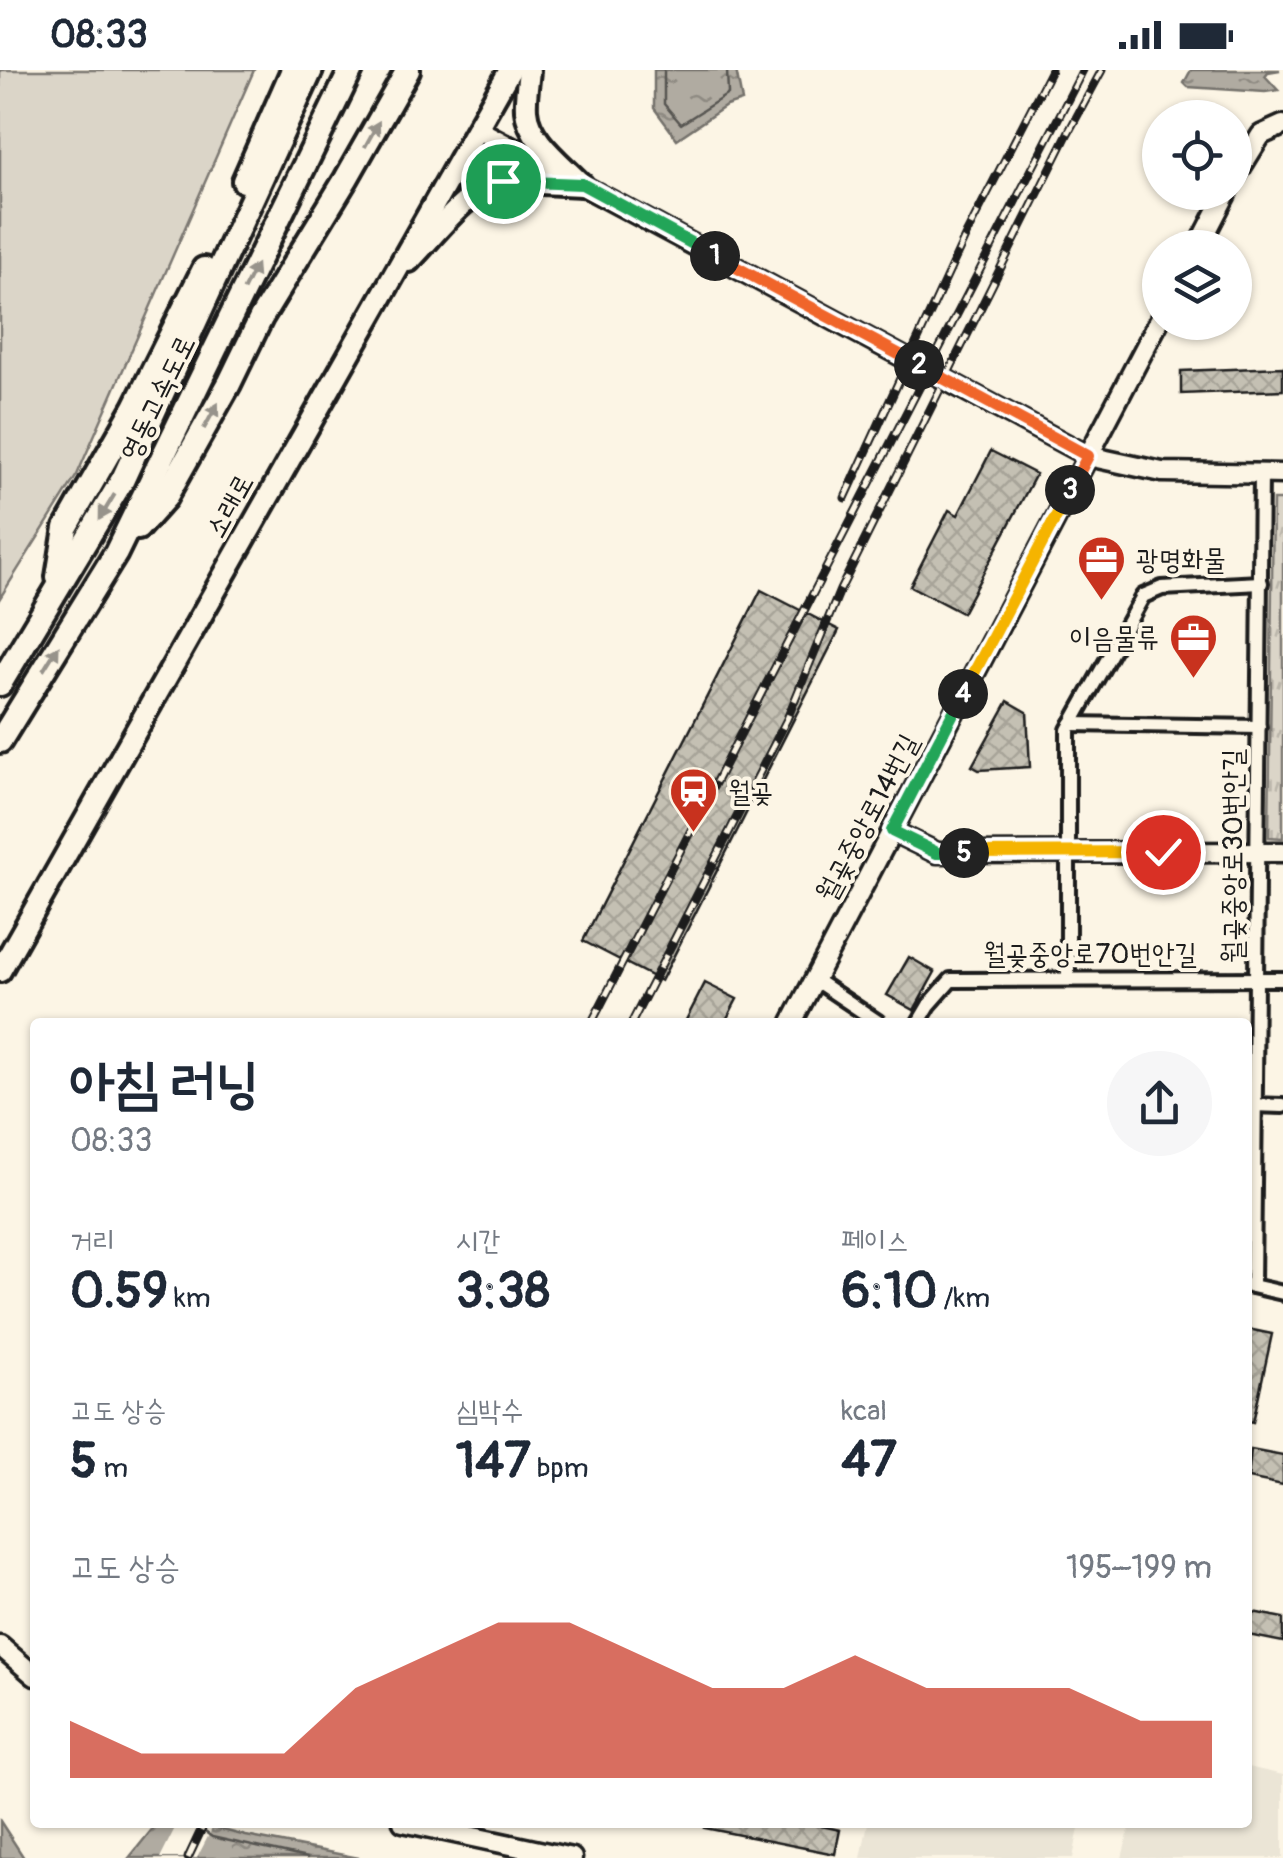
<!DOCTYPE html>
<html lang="ko">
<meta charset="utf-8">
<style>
:root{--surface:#fff;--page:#f6f6f7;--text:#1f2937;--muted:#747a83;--accent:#c8321e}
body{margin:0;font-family:Pangolin,"Poor Story",sans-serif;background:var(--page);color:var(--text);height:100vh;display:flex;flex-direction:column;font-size:38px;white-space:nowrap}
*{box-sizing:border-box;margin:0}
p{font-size:32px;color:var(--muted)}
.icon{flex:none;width:55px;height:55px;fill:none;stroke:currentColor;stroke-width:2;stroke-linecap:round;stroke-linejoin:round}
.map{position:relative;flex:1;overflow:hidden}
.panel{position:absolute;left:30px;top:948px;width:1222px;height:810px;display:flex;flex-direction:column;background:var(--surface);border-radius:10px;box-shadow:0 2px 8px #0004}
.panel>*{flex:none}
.controls{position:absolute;left:1142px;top:30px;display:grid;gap:20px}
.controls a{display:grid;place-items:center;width:110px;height:110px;border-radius:50%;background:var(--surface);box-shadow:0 2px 8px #0004;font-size:50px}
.pin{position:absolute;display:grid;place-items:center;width:85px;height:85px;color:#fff;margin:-42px;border:5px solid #fff;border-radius:50%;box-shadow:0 2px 10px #0007}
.km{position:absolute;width:50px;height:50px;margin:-25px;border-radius:50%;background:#222;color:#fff;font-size:28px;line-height:50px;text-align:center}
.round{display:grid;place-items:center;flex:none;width:105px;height:105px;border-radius:52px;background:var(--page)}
.headline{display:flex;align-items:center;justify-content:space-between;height:170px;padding:0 40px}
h1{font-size:55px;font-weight:800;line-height:75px}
.metrics{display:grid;grid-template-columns:repeat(3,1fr);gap:15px;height:170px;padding:10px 40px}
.metrics div{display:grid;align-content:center}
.metrics b{font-size:50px;font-weight:800}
.metrics small{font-size:28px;font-weight:400}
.metrics p{font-size:28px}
.chart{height:280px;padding:20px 40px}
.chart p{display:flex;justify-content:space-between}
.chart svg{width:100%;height:180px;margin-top:10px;fill:var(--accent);opacity:.7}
.status{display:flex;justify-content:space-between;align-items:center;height:70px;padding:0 50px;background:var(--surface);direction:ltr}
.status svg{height:28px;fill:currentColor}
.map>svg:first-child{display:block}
</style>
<div class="status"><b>08:33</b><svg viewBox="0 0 49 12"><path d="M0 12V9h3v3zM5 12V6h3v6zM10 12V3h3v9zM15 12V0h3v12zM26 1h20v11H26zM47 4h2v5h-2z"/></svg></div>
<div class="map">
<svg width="1283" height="1788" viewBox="0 0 1283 1788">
<defs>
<pattern id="park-tufts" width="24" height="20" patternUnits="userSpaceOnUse" patternTransform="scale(2.5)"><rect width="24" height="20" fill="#dbd5c8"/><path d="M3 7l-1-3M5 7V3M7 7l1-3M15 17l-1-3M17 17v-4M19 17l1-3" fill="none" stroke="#bbb6ab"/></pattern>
<pattern id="water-ripples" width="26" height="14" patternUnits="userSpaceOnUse" patternTransform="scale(2.5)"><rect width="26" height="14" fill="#b0aba1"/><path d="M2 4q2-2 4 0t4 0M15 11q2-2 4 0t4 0" fill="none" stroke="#8e8a82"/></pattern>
<pattern id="building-cross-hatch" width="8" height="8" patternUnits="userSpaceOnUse" patternTransform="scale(2.5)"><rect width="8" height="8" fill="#c4c0b3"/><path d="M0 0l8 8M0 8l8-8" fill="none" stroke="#a8a499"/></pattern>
</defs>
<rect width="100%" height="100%" fill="#fcf5e5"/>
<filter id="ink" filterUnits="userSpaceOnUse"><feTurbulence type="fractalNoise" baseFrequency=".01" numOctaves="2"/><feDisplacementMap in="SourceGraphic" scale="20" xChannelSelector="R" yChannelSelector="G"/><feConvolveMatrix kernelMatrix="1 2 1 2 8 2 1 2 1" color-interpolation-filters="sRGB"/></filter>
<g filter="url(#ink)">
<g fill="#ebe5d6">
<polygon points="1248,1697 1283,1705 1283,1788 1122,1788 1131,1753 1248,1752"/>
<polygon points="868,1753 868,1752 1080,1753 1073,1788 861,1788"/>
</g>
<polygon fill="#dbd5c8" stroke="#7c7872" stroke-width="2.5" points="0,0 254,0 77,405 0,528"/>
<polygon fill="url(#park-tufts)" stroke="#7c7872" stroke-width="2.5" points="1273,430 1283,430 1283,768 1269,767"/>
<g fill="url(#water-ripples)" stroke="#75726c" stroke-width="2.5">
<polygon points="654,0 736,0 742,31 726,36 677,69 654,38"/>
<polygon points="1191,0 1280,0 1268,2 1265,6 1278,20 1265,22 1188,17 1184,13"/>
<polygon points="0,1751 24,1788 0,1788"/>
<polygon points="158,1752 196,1753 246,1766 359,1788 129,1788"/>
</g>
<polygon fill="#fcf5e5" points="178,1752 215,1753 197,1788 160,1788"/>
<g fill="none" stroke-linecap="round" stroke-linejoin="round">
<g stroke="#575551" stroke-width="2.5">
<polyline points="664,0 664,34 681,54 728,24 727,0"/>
<polyline points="203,1752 205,1762 212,1767 307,1788"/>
</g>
</g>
<g fill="url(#building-cross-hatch)" stroke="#1c1c1c" stroke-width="2.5">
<polygon points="1283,297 1283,320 1181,324 1181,301"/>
<polygon points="991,381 1036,404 962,543 910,516 949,440 958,445"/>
<polygon points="761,520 839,560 661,911 583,871"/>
<polygon points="1008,631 1027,642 1030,697 979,700 972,696"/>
<polygon points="909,887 935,902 914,940 887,925"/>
<polygon points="705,913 737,929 725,952 685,952"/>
<polygon points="1248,1259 1272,1264 1253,1352 1248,1351"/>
<polygon points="1251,1379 1283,1385 1283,1415 1248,1408"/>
<polygon points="1248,1541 1283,1548 1283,1572 1248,1565"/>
<polygon points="706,1752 803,1752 840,1760 835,1784 705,1758"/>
</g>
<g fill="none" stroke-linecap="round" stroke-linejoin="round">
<defs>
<g id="street">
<polyline points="1071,654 1259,657"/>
<polyline points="814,909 878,952"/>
<polyline points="1068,909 1068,660 1143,526 1162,518 1261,513"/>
<polyline points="919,952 929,935 951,910 1283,909"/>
<polyline points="1251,1035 1283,1036"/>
<polyline points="1248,1215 1283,1223"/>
<polyline points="1253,1216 1261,403"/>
</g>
<g id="secondary">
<polyline points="477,59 1088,386 1162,402 1283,404"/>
<polyline points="1235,107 1261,65 1283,55"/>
<polyline points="1198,178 1227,122"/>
<polyline points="892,761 937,783 1283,782"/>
<polyline points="792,952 1160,249"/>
<polyline points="0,1576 35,1606"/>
<polyline points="403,1752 572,1788"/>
</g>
<g id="primary">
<path d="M529,0C528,13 525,27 526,40C528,70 562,94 582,115"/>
<path d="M409,191C435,165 467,119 503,111L582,115"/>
<polyline points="0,901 510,0"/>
</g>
<g id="highway">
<polyline points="244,111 293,0"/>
<polyline points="138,458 165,428 229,314 261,248 346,109 408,0"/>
<polyline points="58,507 66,458 135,337 204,199"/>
<polyline points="0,614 123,409 311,0"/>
<polyline points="0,671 116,483 351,0"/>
</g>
</defs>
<use href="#street" stroke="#1c1c1c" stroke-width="20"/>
<use href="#secondary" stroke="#1c1c1c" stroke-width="25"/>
<use href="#primary" stroke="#1c1c1c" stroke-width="28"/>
<use href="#highway" stroke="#1c1c1c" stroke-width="30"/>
<use href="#street" stroke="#fcf5e5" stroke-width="12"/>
<use href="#secondary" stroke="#fcf5e5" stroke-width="18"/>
<use href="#primary" stroke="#fcf5e5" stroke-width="20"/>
<use href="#highway" stroke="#fcf5e5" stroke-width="22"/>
<defs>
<g id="rail">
<polyline points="845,428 967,163 1051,0"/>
<polyline points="592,952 1083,0"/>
<polyline points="632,952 787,649 840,520 1068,63 1102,0"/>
<polyline points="188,1788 205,1752"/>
</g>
</defs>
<use href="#rail" stroke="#1c1c1c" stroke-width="9"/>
<use href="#rail" stroke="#fcf5e5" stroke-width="5" stroke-dasharray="15" stroke-linecap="butt"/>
</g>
<defs><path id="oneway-solid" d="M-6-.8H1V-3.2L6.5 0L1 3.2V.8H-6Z" transform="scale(2.5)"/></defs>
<g fill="#97938b">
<use href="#oneway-solid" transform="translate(372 64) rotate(-61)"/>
<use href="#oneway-solid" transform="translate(250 207) rotate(-64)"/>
<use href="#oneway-solid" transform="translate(211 346) rotate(-61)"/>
<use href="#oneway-solid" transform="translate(107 437) rotate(121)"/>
<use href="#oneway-solid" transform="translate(51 588) rotate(-58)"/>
</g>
</g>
<g fill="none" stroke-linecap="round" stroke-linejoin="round" filter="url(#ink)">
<defs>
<polyline id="split-1" points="503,111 582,114 715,186"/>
<polyline id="split-2" points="715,186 919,295"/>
<polyline id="split-3" points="919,295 1088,386 1070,420"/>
<polyline id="split-4" points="963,624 1070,420"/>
<polyline id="split-5" points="963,624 892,761 937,783 964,783"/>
<polyline id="split-6" points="964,783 1163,782"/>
</defs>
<use href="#split-1" stroke="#fff" stroke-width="20"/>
<use href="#split-2" stroke="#fff" stroke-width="20"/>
<use href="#split-3" stroke="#fff" stroke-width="20"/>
<use href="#split-4" stroke="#fff" stroke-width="20"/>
<use href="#split-5" stroke="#fff" stroke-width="20"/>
<use href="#split-6" stroke="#fff" stroke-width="20"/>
<use href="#split-1" stroke="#22a559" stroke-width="12"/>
<use href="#split-2" stroke="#f0652b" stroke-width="12"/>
<use href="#split-3" stroke="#f0652b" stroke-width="12"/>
<use href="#split-4" stroke="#f5b400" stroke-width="12"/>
<use href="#split-5" stroke="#22a559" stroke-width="12"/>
<use href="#split-6" stroke="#f5b400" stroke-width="12"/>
</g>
<defs>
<symbol id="office-pin" viewBox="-11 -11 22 30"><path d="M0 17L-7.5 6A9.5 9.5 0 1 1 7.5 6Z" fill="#c8321e" stroke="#fcf5e5"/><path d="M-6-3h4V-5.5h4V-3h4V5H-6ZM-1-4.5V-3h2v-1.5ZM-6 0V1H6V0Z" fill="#fff"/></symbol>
<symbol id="station-pin" viewBox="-11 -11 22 30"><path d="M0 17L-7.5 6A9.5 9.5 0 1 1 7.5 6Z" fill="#c8321e" stroke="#fcf5e5"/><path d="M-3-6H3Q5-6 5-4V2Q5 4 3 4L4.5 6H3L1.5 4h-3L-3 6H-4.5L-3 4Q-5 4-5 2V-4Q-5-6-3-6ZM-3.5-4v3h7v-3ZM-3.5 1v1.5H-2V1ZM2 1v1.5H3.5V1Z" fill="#fff"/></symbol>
</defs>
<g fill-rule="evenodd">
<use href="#office-pin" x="1074" y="462" width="55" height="75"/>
<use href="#office-pin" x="1166" y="540" width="55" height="75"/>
<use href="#station-pin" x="666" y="694" width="55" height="75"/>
</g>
<g text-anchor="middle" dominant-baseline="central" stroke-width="8" stroke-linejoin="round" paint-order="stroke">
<g font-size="28" fill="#1c1c1c" stroke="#fcf5e5">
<text transform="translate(158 328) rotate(-64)">영동고속도로</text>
<text transform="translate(230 436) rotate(-61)">소래로</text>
<text transform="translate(868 748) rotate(-62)">월곶중앙로14번길</text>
<text transform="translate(1233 786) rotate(-90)">월곶중앙로30번안길</text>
<text x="1090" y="884">월곶중앙로70번안길</text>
</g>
<g font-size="28" fill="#1c1c1c" stroke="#fcf5e5" text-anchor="start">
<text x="1136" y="490">광명화물</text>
<text x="1159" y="568" text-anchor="end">이음물류</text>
<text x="728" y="722">월곶</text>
</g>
</g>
</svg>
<div class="controls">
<a><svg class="icon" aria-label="locate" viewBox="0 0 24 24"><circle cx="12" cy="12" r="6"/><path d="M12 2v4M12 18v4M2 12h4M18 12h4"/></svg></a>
<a><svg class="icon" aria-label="layers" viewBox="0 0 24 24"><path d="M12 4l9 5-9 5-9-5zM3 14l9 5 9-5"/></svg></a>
</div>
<div class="pin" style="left:503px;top:111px;background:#1e9e55"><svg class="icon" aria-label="arrive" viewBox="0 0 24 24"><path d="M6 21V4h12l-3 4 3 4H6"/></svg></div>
<div class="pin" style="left:1163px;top:782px;background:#d93025"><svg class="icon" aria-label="check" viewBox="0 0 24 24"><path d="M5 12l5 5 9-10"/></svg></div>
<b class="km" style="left:715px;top:186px">1</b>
<b class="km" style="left:919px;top:295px">2</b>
<b class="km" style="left:1070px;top:420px">3</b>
<b class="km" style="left:963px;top:624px">4</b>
<b class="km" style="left:964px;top:783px">5</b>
<section class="panel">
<div class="headline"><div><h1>아침 러닝</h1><p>08:33</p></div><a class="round"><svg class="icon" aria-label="share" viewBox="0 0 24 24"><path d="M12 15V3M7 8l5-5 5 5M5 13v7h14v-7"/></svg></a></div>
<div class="metrics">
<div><p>거리</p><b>0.59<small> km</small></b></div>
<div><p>시간</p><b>3:38</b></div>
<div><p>페이스</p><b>6:10<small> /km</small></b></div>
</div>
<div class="metrics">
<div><p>고도 상승</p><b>5<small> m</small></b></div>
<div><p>심박수</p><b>147<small> bpm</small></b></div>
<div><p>kcal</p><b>47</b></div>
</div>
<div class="chart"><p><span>고도 상승</span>195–199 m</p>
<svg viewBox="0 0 160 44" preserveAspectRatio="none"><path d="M0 44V30L10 38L20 38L30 38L40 22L50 14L60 6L70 6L80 14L90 22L100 22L110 14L120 22L130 22L140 22L150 30L160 30V44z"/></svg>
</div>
</section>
</div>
